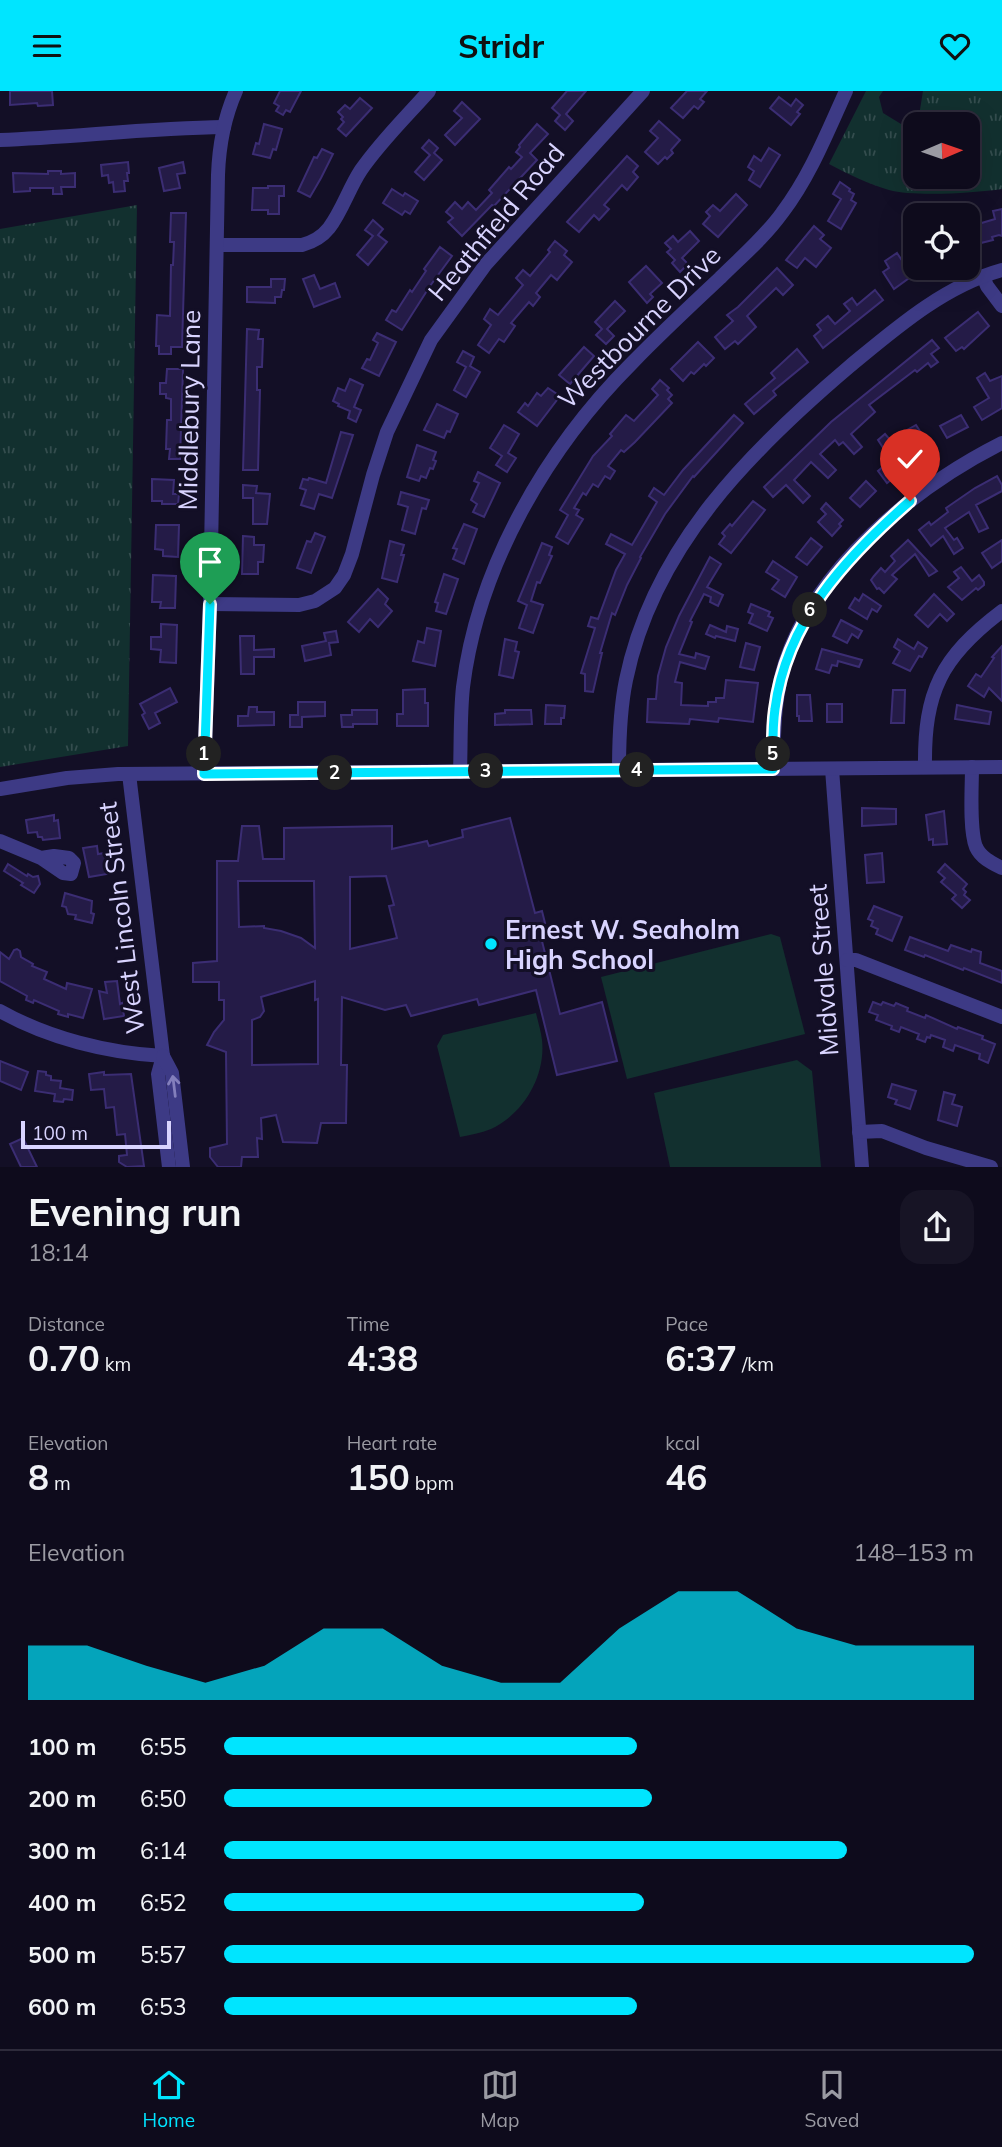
<!DOCTYPE html>
<meta charset="utf-8">
<style>
:root{--surface:#0e0b1c;--page:#171425;--text:#f1f3f6;--muted:#9b9ba3;--line:#2e2b3b;--accent:#00e5ff}
body{margin:0;font-family:Mulish,sans-serif;background:var(--page);color:var(--text);height:100vh;display:flex;flex-direction:column;font-size:26px;white-space:nowrap}
*{box-sizing:border-box;margin:0}
p{font-size:23px;color:var(--muted)}
.icon{flex:none;width:38px;height:38px;fill:none;stroke:currentColor;stroke-width:2;stroke-linecap:round;stroke-linejoin:round}
.map{position:relative;height:1076px;overflow:hidden}
.drawer{display:flex;flex-direction:column;background:var(--surface);flex:1}
.drawer>*{flex:none}
.needle{width:46px;rotate:88deg}
.controls{position:absolute;left:903px;top:21px;display:grid;gap:14px}
.controls a{display:grid;place-items:center;width:77px;height:77px;border-radius:14px;background:var(--surface);box-shadow:0 7px 28px #0002,0 0 0 2px var(--line);font-size:35px}
.scale{position:absolute;left:21px;bottom:18px;width:150px;box-sizing:border-box;padding-left:7px;border:4px solid #d9d4ff;border-top:0;font-size:19px;line-height:24px;white-space:nowrap;color:#d9d4ff;-webkit-text-stroke:5px #130f26;paint-order:stroke}
.pin{position:absolute;display:grid;place-items:center;width:60px;height:60px;color:#fff;margin:-72px -30px;border-radius:50% 50% 50% 0;rotate:-45deg;box-shadow:0 0 7px #0007}
.pin .icon{rotate:45deg}
.km{position:absolute;width:35px;height:35px;margin:-18px;border-radius:50%;background:#222;color:#fff;font-size:19px;line-height:35px;text-align:center}
.round{display:grid;place-items:center;flex:none;width:74px;height:74px;border-radius:21px;background:var(--page)}
.head{display:flex;align-items:center;justify-content:space-between;height:119px;padding:0 28px}
h1{font-size:38px;font-weight:700;line-height:52px}
.stats{display:grid;grid-template-columns:repeat(3,1fr);gap:10px;height:119px;padding:7px 28px}
.stats div{display:grid;align-content:center}
.stats b{font-size:35px;font-weight:700}
.stats small{font-size:19px;font-weight:400}
.stats p{font-size:19px}
.chart{height:196px;padding:14px 28px}
.chart p{display:flex;justify-content:space-between}
.chart svg{width:100%;height:126px;margin-top:7px;fill:var(--accent);opacity:.7}
ul{padding:0 28px;list-style:none;font-size:23px}
li{display:grid;grid-template-columns:112px 84px 1fr;align-items:center;height:52px}
li i{height:18px;border-radius:9px;background:var(--accent)}
header{display:flex;justify-content:space-between;align-items:center;height:91px;padding:0 28px;background:var(--accent);color:#111;font-size:32px;font-weight:700}
.menu{display:flex;justify-content:space-around;align-items:center;height:98px;border-top:2px solid var(--line);background:var(--surface);font-size:19px;color:var(--muted)}
.menu a{display:grid;justify-items:center;gap:4px}
.menu .current{color:var(--accent)}
.map>svg:first-child{display:block}
</style>
<header><svg class="icon" aria-label="menu" viewBox="0 0 24 24"><path d="M4 6h16M4 12h16M4 18h16"/></svg>Stridr<svg class="icon" aria-label="heart" viewBox="0 0 24 24"><path d="M12 20l-8-8c-3-5 5-10 8-4 3-6 11-1 8 4z"/></svg></header>
<div class="map">
<svg width="1002" height="1076" viewBox="0 0 1002 1076">
<defs>
<pattern id="grass-tufts" width="24" height="20" patternUnits="userSpaceOnUse" patternTransform="scale(1.75)"><rect width="24" height="20" fill="#12302f"/><path d="M3 7l-1-3M5 7V3M7 7l1-3M15 17l-1-3M17 17v-4M19 17l1-3" fill="none" stroke="#344d4e"/></pattern>
</defs>
<rect width="100%" height="100%" fill="#130f26"/>
<g fill="url(#grass-tufts)" fill-rule="evenodd">
<path d="M866,0H883L879,6L883,22L901,33L919,25L923,0H1002V98C974,102 915,106 889,99C868,93 848,83 829,73ZM915,33H968V86H915Z"/>
<polygon points="137,114 128,655 0,676 0,138"/>
</g>
<g fill="#12302f">
<polygon points="771,843 780,846 805,943 627,988 601,886"/>
<path d="M536,922C538,931 541,940 542,949C546,984 524,1023 491,1038C481,1042 470,1044 460,1046L437,955L443,944Z"/>
<polygon points="797,969 812,980 821,1076 670,1076 654,1002"/>
</g>
<g fill="#241b47" stroke="#3b2d73" stroke-width="2" fill-rule="evenodd">
<polygon points="10,0 52,0 53,14 38,15 37,12 10,14"/>
<polygon points="280,0 301,0 290,21 286,19 283,24 276,20 279,15 274,12"/>
<polygon points="567,0 586,0 566,23 573,30 565,39 555,30 560,24 552,17"/>
<polygon points="687,0 707,0 700,8 704,11 698,18 694,15 683,27 671,17"/>
<polygon points="779,6 791,15 796,8 803,14 797,21 800,23 791,34 770,17"/>
<polygon points="360,7 372,17 346,45 338,38 344,31 341,28 343,26 338,21 345,14 350,18"/>
<polygon points="462,11 480,28 455,54 445,44 462,27 454,20"/>
<polygon points="659,30 680,49 671,59 673,62 667,68 665,66 658,73 645,61 658,47 650,40"/>
<polygon points="264,33 282,38 276,59 273,58 270,67 253,63 256,52 259,53"/>
<polygon points="537,33 548,43 530,62 537,69 494,115 492,114 462,145 448,131 453,127 446,121 455,111 462,118 468,111 476,119 492,102 489,99 509,76 511,78 522,66 516,61 520,56 519,54"/>
<polygon points="429,49 438,57 434,62 442,69 424,89 415,81 430,64 422,57"/>
<polygon points="769,57 780,64 760,96 749,89 754,80 748,76 754,65 761,70"/>
<polygon points="322,58 333,63 321,87 310,106 298,100 314,66 317,67"/>
<polygon points="627,65 638,75 633,81 638,86 627,99 622,94 604,114 609,118 599,129 594,124 579,141 567,131"/>
<polygon points="128,71 129,82 127,82 128,90 124,90 125,100 114,101 113,91 109,92 108,84 102,85 101,74"/>
<polygon points="183,71 185,82 177,83 180,97 164,100 159,77"/>
<polygon points="48,80 61,80 61,83 75,82 75,96 61,96 62,103 53,103 53,97 30,97 30,100 14,101 13,82 48,83"/>
<polygon points="840,91 850,98 849,100 854,103 851,109 856,112 841,138 828,130 841,108 833,103"/>
<polygon points="268,95 284,95 284,105 279,105 279,123 268,123 268,119 252,119 253,97 268,97"/>
<polygon points="392,98 403,105 405,102 418,110 410,123 405,120 402,124 383,112"/>
<polygon points="736,103 747,114 718,146 703,133 710,125 706,121 713,114 720,120"/>
<polygon points="1002,118 1002,145 999,144 992,146 993,149 981,152 975,134 995,128 993,120"/>
<polygon points="171,122 186,122 182,256 171,256 171,263 159,263 159,255 156,255 157,224 170,225 171,174 173,174 174,151 170,151"/>
<polygon points="373,129 383,138 378,144 387,151 368,174 357,164 373,145 365,139"/>
<polygon points="814,135 824,144 820,148 831,157 816,176 805,167 797,177 786,169"/>
<polygon points="690,140 699,150 682,167 688,173 680,181 672,172 675,169 667,161 671,158 665,152 673,145 678,151"/>
<polygon points="555,150 567,160 564,164 572,171 557,189 551,184 536,202 540,206 533,215 529,211 511,232 515,235 504,251 499,248 489,262 478,254 491,234 484,228 490,218 498,224 523,194 516,187 523,179 530,185 550,161 548,159"/>
<polygon points="440,156 452,165 430,195 402,239 386,229 392,219 396,221 410,199 412,201 426,180 424,178"/>
<polygon points="897,162 907,177 915,172 915,177 926,177 921,180 923,182 914,188 912,185 894,198 883,181 889,177 885,170"/>
<polygon points="646,175 662,192 650,203 653,206 647,212 629,191"/>
<polygon points="777,177 793,194 783,204 776,197 747,225 756,236 738,253 735,250 725,258 715,246 733,230 727,224 738,216"/>
<polygon points="314,184 320,198 335,192 340,206 314,216 303,188"/>
<polygon points="271,188 285,188 284,199 282,199 281,206 275,206 275,212 247,211 247,196 271,196"/>
<polygon points="875,199 883,209 823,257 814,245 821,239 817,234 828,225 835,233 850,220 844,213 852,207 857,214"/>
<polygon points="615,210 625,220 607,238 614,245 606,253 596,244 602,238 595,231"/>
<polygon points="978,221 989,235 964,258 962,256 956,260 945,247"/>
<polygon points="247,238 259,239 258,248 263,248 262,276 257,276 257,299 260,299 258,379 243,379"/>
<polygon points="377,242 396,251 379,285 362,277 367,268 370,269 378,252 373,249"/>
<polygon points="932,249 939,257 931,263 938,271 931,276 928,272 917,281 915,279 869,314 875,321 851,343 862,356 854,363 843,351 839,354 835,349 820,363 836,379 828,387 811,371 794,389 810,405 803,412 786,394 773,406 764,396 831,331"/>
<polygon points="698,251 714,267 706,275 704,273 694,283 691,281 683,290 671,278"/>
<polygon points="584,256 594,265 570,293 559,284"/>
<polygon points="797,258 808,271 773,300 776,304 754,323 745,313 775,287 771,282"/>
<polygon points="463,260 474,266 470,275 480,281 466,306 454,299 466,276 457,271"/>
<polygon points="167,278 183,278 180,368 169,368 170,358 166,358 167,329 171,329 171,308 166,307 166,303 160,303 160,292 166,292"/>
<polygon points="985,282 990,290 1002,285 1002,317 982,329 974,316 989,307 977,287"/>
<polygon points="350,288 363,294 354,316 361,319 356,331 348,327 350,320 338,315 339,313 333,310 338,297 345,300"/>
<polygon points="660,289 669,297 667,299 672,304 668,308 672,312 635,351 624,361 621,359 608,375 615,380 610,388 605,385 598,396 593,393 586,404 583,402 574,417 579,419 576,424 583,428 568,453 556,446 568,424 560,419 593,365 612,345 610,343 626,324 634,330 658,304 652,298"/>
<polygon points="548,297 560,305 537,335 518,321 525,312 528,315 537,302 541,305"/>
<polygon points="437,313 458,323 450,341 447,340 444,347 424,339"/>
<polygon points="734,324 743,332 694,386 693,385 665,423 640,466 641,467 627,494 615,524 612,522 600,562 602,562 593,601 585,600 585,583 581,582 595,537 588,535 591,526 598,528 616,479 625,463 606,453 611,443 632,454 657,411 649,405 654,397 664,404 683,379"/>
<polygon points="961,324 968,336 947,347 940,335"/>
<polygon points="504,334 519,343 508,362 516,367 507,381 496,374 502,365 490,357"/>
<polygon points="916,334 929,354 923,357 925,361 904,375 906,377 887,392 878,380 891,369 878,349 885,343 897,357 913,347 907,339"/>
<polygon points="341,341 353,344 332,407 319,403 314,418 301,414 306,399 300,397 303,388 308,389 309,387 326,392"/>
<polygon points="417,354 436,361 433,369 436,370 433,378 430,377 426,387 421,385 419,390 407,386"/>
<polygon points="478,381 500,392 484,426 473,421 477,413 471,409 479,392 474,390"/>
<polygon points="997,385 1002,394 1002,400 976,414 988,437 979,441 969,421 945,437 954,449 957,447 963,457 954,463 943,445 931,455 919,439 929,431 931,434 948,421 946,417 975,397"/>
<polygon points="152,388 174,389 173,403 179,403 178,413 162,413 162,410 152,410"/>
<polygon points="866,390 876,400 860,416 850,407"/>
<polygon points="243,394 257,395 256,402 270,403 267,433 253,433 253,407 243,407"/>
<polygon points="401,401 429,409 426,418 422,417 415,443 402,439 408,416 398,413"/>
<polygon points="753,410 765,419 731,462 719,453 725,445 722,442 730,433 732,435"/>
<polygon points="826,412 843,429 839,433 841,435 832,445 818,431 826,423 821,418"/>
<polygon points="464,433 477,438 464,473 453,468 457,458 453,457"/>
<polygon points="156,434 179,434 178,466 163,465 163,459 155,458"/>
<polygon points="315,442 325,446 311,482 297,477 307,450 311,451"/>
<polygon points="243,445 254,446 254,454 264,454 263,471 258,471 258,483 242,483"/>
<polygon points="811,447 822,456 807,474 796,466"/>
<polygon points="908,449 937,480 929,485 915,463 892,484 897,488 884,502 879,497 877,498 871,489 874,485 881,477 885,481 895,470 891,465"/>
<polygon points="1002,449 1002,470 992,477 982,462"/>
<polygon points="390,450 404,454 401,464 404,464 397,491 382,487"/>
<polygon points="542,452 552,456 549,464 552,465 540,492 537,491 531,510 543,514 533,542 519,537 527,514 518,510"/>
<polygon points="710,466 721,473 707,496 723,504 718,515 710,511 711,506 704,503 690,530 692,531 679,563 695,567 696,562 709,566 705,578 680,571 675,591 682,592 681,614 708,615 708,611 716,611 716,607 724,607 726,589 758,592 753,631 719,627 718,631 690,628 689,633 647,631 648,608 656,608 658,585 666,556 679,525"/>
<polygon points="773,470 797,486 785,506 772,498 779,489 766,481"/>
<polygon points="961,476 972,490 979,484 984,491 984,494 978,499 976,497 962,509 948,496 959,487 954,481"/>
<polygon points="444,483 458,488 446,523 436,520 438,512 435,511"/>
<polygon points="153,484 176,485 175,517 160,517 161,511 152,511"/>
<polygon points="378,498 388,508 385,513 392,520 378,536 370,528 359,541 348,531"/>
<polygon points="863,503 881,515 877,521 872,518 867,528 849,517 855,507 859,510"/>
<polygon points="934,503 954,523 947,530 940,523 928,536 915,524"/>
<polygon points="751,513 770,521 768,525 773,527 767,540 749,532 753,523 748,521"/>
<polygon points="841,529 862,540 858,547 852,543 847,552 833,545"/>
<polygon points="161,533 177,534 176,572 160,571 161,559 151,558 151,546 161,546"/>
<polygon points="710,534 726,541 727,535 738,538 735,550 716,545 715,547 706,543"/>
<polygon points="427,537 441,540 435,575 413,570 418,550 424,552"/>
<polygon points="336,540 338,551 329,552 331,564 305,570 302,555 326,550 324,542"/>
<polygon points="240,545 254,545 254,559 274,558 274,566 254,566 254,583 241,583"/>
<polygon points="505,548 517,551 515,560 519,561 513,587 499,584"/>
<polygon points="898,548 914,558 918,551 927,557 922,566 919,565 910,580 893,572 900,560 894,556"/>
<polygon points="746,552 760,556 754,579 740,576"/>
<polygon points="1002,555 1002,610 989,597 984,606 968,595 976,583 981,586 994,567 992,566"/>
<polygon points="822,558 862,569 859,576 838,570 837,575 832,574 829,582 816,578"/>
<polygon points="170,597 177,611 155,622 160,632 149,638 142,624 145,622 140,613"/>
<polygon points="425,598 425,612 428,612 428,635 397,635 397,623 403,623 403,599"/>
<polygon points="893,599 905,599 904,632 891,632"/>
<polygon points="797,604 810,604 812,630 799,630 799,625 797,625"/>
<polygon points="298,611 325,611 325,625 302,626 302,636 290,636 290,624 298,624"/>
<rect x="827" y="613" width="15" height="18"/>
<polygon points="546,614 565,615 564,627 561,627 561,633 545,633"/>
<polygon points="957,614 991,621 989,633 955,628"/>
<polygon points="249,616 257,616 257,621 274,621 274,634 238,635 238,625 248,625"/>
<polygon points="352,619 377,619 377,633 353,633 353,636 342,636 341,624 352,624"/>
<polygon points="505,619 531,619 532,633 495,634 495,623 505,622"/>
<polygon points="862,717 896,718 896,733 862,735"/>
<polygon points="944,720 947,753 933,754 933,748 929,749 926,724"/>
<polygon points="54,724 54,730 58,729 60,747 43,749 42,746 38,746 37,741 28,742 26,729"/>
<path d="M510,727L535,822L542,820L545,832L538,834L560,923L602,911L617,970L557,984L536,899L479,914L477,908L411,925L406,914L385,919L342,906L341,974H347L346,1032H321L317,1052L283,1051L276,1024L261,1027L262,1048L257,1047L258,1066H242L241,1076H218L210,1066V1057L227,1053L226,961L207,954L214,941L224,929V909H219V891H193V872L217,870V770H238L242,735H259L263,768H284V737L392,735V758L427,750L429,755L463,746L462,739ZM386,785L394,814L389,815L397,847L350,858V786ZM238,790H314L315,857L301,847L281,840L264,837V835L239,836ZM315,890V909L318,908V973L252,974V929L260,926L264,920L261,906Z"/>
<polygon points="97,755 98,763 105,762 107,783 89,786 83,757"/>
<polygon points="882,762 884,791 867,792 865,764"/>
<polygon points="8,773 27,785 28,783 33,786 38,785 40,793 34,802 21,794 23,792 4,780"/>
<polygon points="945,773 967,793 963,798 966,801 964,804 970,809 962,817 952,808 956,804 941,791 945,787 938,781"/>
<polygon points="65,802 92,810 91,822 94,823 92,832 75,828 76,824 68,823 66,816 62,815"/>
<polygon points="874,815 902,826 892,850 876,843 878,838 871,835 873,830 868,828"/>
<polygon points="910,846 948,860 951,854 971,861 972,858 981,861 980,872 1002,880 1002,892 964,877 963,879 925,864 924,866 905,859"/>
<polygon points="17,858 20,860 21,866 33,873 32,875 47,881 44,888 66,898 67,892 92,898 83,927 68,923 68,926 58,923 59,920 34,909 33,912 26,909 27,905 0,890 0,861 9,868 14,859"/>
<polygon points="117,890 120,913 122,912 124,925 104,928 99,900 107,902 105,891"/>
<polygon points="873,911 881,914 883,911 894,915 896,912 908,917 907,920 925,927 926,924 957,938 958,936 983,945 982,948 995,953 988,972 979,968 980,963 955,954 953,960 943,956 945,949 931,944 930,947 927,946 925,951 917,948 919,943 901,936 899,941 891,938 892,935 876,929 878,924 869,921"/>
<polygon points="0,970 28,981 21,999 0,990"/>
<polygon points="38,980 46,981 46,984 51,985 51,989 61,990 60,997 73,999 72,1009 64,1008 63,1011 54,1010 55,1003 35,1000"/>
<polygon points="104,981 104,984 131,983 144,1075 127,1076 119,1071 119,1065 127,1064 125,1043 117,1044 114,1016 106,1017 104,998 91,999 89,983"/>
<polygon points="892,993 916,1000 910,1018 895,1013 897,1009 888,1006"/>
<polygon points="944,1001 955,1004 952,1013 962,1016 957,1035 938,1029"/>
<polygon points="23,1047 37,1076 21,1076 10,1053"/>
</g>
<g fill="none" stroke-linecap="round" stroke-linejoin="round">
<g stroke="#3d3a85" stroke-width="14">
<path d="M0,49C75,46 149,37 224,36"/>
<path d="M217,154H302C313,151 322,146 329,137C342,120 349,97 361,79C381,50 406,26 429,0"/>
<polyline points="983,185 987,195 1002,215"/>
<polyline points="210,513 299,514 315,510 335,497 344,484 352,463 373,384 387,341 431,249 486,173 643,0"/>
<path d="M925,676C924,601 941,566 1002,520"/>
<path d="M972,676C972,696 969,738 976,756C981,767 992,772 1002,777"/>
<path d="M773,678C774,641 774,607 785,572C816,476 915,396 1002,352"/>
<polyline points="832,678 862,1076"/>
<path d="M619,679C619,649 620,618 626,589C653,456 751,359 850,275C896,237 944,195 1002,179"/>
<path d="M460,681C461,652 460,624 463,596C478,475 547,357 632,272C660,243 690,215 720,187C741,166 764,147 782,122C810,85 827,42 846,0"/>
<polyline points="129,683 163,965 158,983 169,1076"/>
<path d="M204,683L210,513L218,84C219,55 224,27 236,0"/>
<polyline points="0,698 67,687 118,683 1002,676"/>
<polyline points="0,750 41,767 63,782 71,783 74,772 69,767 54,765 41,767"/>
<polyline points="847,869 856,869 1002,926"/>
<path d="M0,920C48,947 107,962 163,965"/>
<polyline points="163,965 172,982 183,1076"/>
<polyline points="859,1041 882,1040 926,1057 991,1076"/>
</g>
</g>
<defs><path id="oneway-shaft" d="M-6 0H5M1.5-3L5.5 0L1.5 3" fill="none" stroke-width="1.6" stroke-linecap="round" stroke-linejoin="round" transform="scale(1.75)"/></defs>
<use stroke="#837fbc" href="#oneway-shaft" transform="translate(174 995) rotate(-97)"/>
<g fill="none" stroke-linecap="round" stroke-linejoin="round">
<defs>
<path id="route" d="M210,513L204,683L773,678C773,658 772,638 775,618C786,530 846,466 910,410"/>
</defs>
<use href="#route" stroke="#fff" stroke-width="14"/>
<use href="#route" stroke="#00e5ff" stroke-width="9"/>
</g>
<circle fill="#00e5ff" stroke="#130f26" stroke-width="2.5" cx="491" cy="853" r="7"/>
<g text-anchor="middle" dominant-baseline="central" stroke-width="6" stroke-linejoin="round" paint-order="stroke">
<g font-size="26" fill="#d9d4ff" stroke="#130f26">
<text transform="translate(496 131) rotate(-50)">Heathfield Road</text>
<text transform="translate(639 236) rotate(-45)">Westbourne Drive</text>
<text transform="translate(189 319) rotate(-89)">Middlebury Lane</text>
<text transform="translate(121 827) rotate(-97)">West Lincoln Street</text>
<text transform="translate(823 879) rotate(-94)">Midvale Street</text>
</g>
<g font-size="26" font-weight="bold" fill="#d9d4ff" stroke="#130f26" text-anchor="start">
<text x="505" y="838">Ernest W. Seaholm<tspan x="505" dy="30">High School</tspan></text>
</g>
</g>
</svg>
<div class="controls">
<a><svg class="needle" viewBox="-14 -14 28 28"><path d="M0-13l5 13h-10z" fill="#e53935"/><path d="M0 13l5-13h-10z" fill="#9b9ba3"/></svg></a>
<a><svg class="icon" aria-label="locate" viewBox="0 0 24 24"><circle cx="12" cy="12" r="6"/><path d="M12 2v4M12 18v4M2 12h4M18 12h4"/></svg></a>
</div>
<div class="scale">100 m</div>
<div class="pin" style="left:210px;top:513px;background:#1e9e55"><svg class="icon" aria-label="arrive" viewBox="0 0 24 24"><path d="M6 21V4h12l-3 4 3 4H6"/></svg></div>
<div class="pin" style="left:910px;top:410px;background:#d93025"><svg class="icon" aria-label="check" viewBox="0 0 24 24"><path d="M5 12l5 5 9-10"/></svg></div>
<b class="km" style="left:204px;top:663px">1</b>
<b class="km" style="left:335px;top:682px">2</b>
<b class="km" style="left:486px;top:680px">3</b>
<b class="km" style="left:637px;top:679px">4</b>
<b class="km" style="left:773px;top:663px">5</b>
<b class="km" style="left:810px;top:519px">6</b>
</div>
<section class="drawer">
<div class="head"><div><h1>Evening run</h1><p>18:14</p></div><a class="round"><svg class="icon" aria-label="share" viewBox="0 0 24 24"><path d="M12 15V3M7 8l5-5 5 5M5 13v7h14v-7"/></svg></a></div>
<div class="stats">
<div><p>Distance</p><b>0.70<small> km</small></b></div>
<div><p>Time</p><b>4:38</b></div>
<div><p>Pace</p><b>6:37<small> /km</small></b></div>
</div>
<div class="stats">
<div><p>Elevation</p><b>8<small> m</small></b></div>
<div><p>Heart rate</p><b>150<small> bpm</small></b></div>
<div><p>kcal</p><b>46</b></div>
</div>
<div class="chart"><p><span>Elevation</span>148–153 m</p>
<svg viewBox="0 0 160 44" preserveAspectRatio="none"><path d="M0 44V25L10 25L20 32L30 38L40 32L50 19L60 19L70 32L80 38L90 38L100 19L110 6L120 6L130 19L140 25L150 25L160 25V44z"/></svg>
</div>
<ul>
<li><b>100 m</b>6:55<i style="width:55%"></i></li>
<li><b>200 m</b>6:50<i style="width:57%"></i></li>
<li><b>300 m</b>6:14<i style="width:83%"></i></li>
<li><b>400 m</b>6:52<i style="width:56%"></i></li>
<li><b>500 m</b>5:57<i style="width:100%"></i></li>
<li><b>600 m</b>6:53<i style="width:55%"></i></li>
</ul>
</section>
<nav class="menu">
<a class="current"><svg class="icon" aria-label="home" viewBox="0 0 24 24"><path d="M3 11l9-7 9 7M6 9v11h12V9"/></svg>Home</a>
<a><svg class="icon" aria-label="map" viewBox="0 0 24 24"><path d="M3 6l6-2 6 2 6-2v14l-6 2-6-2-6 2zM9 4v14M15 6v14"/></svg>Map</a>
<a><svg class="icon" aria-label="saved" viewBox="0 0 24 24"><path d="M7 4h10v16l-5-4-5 4z"/></svg>Saved</a>
</nav>
